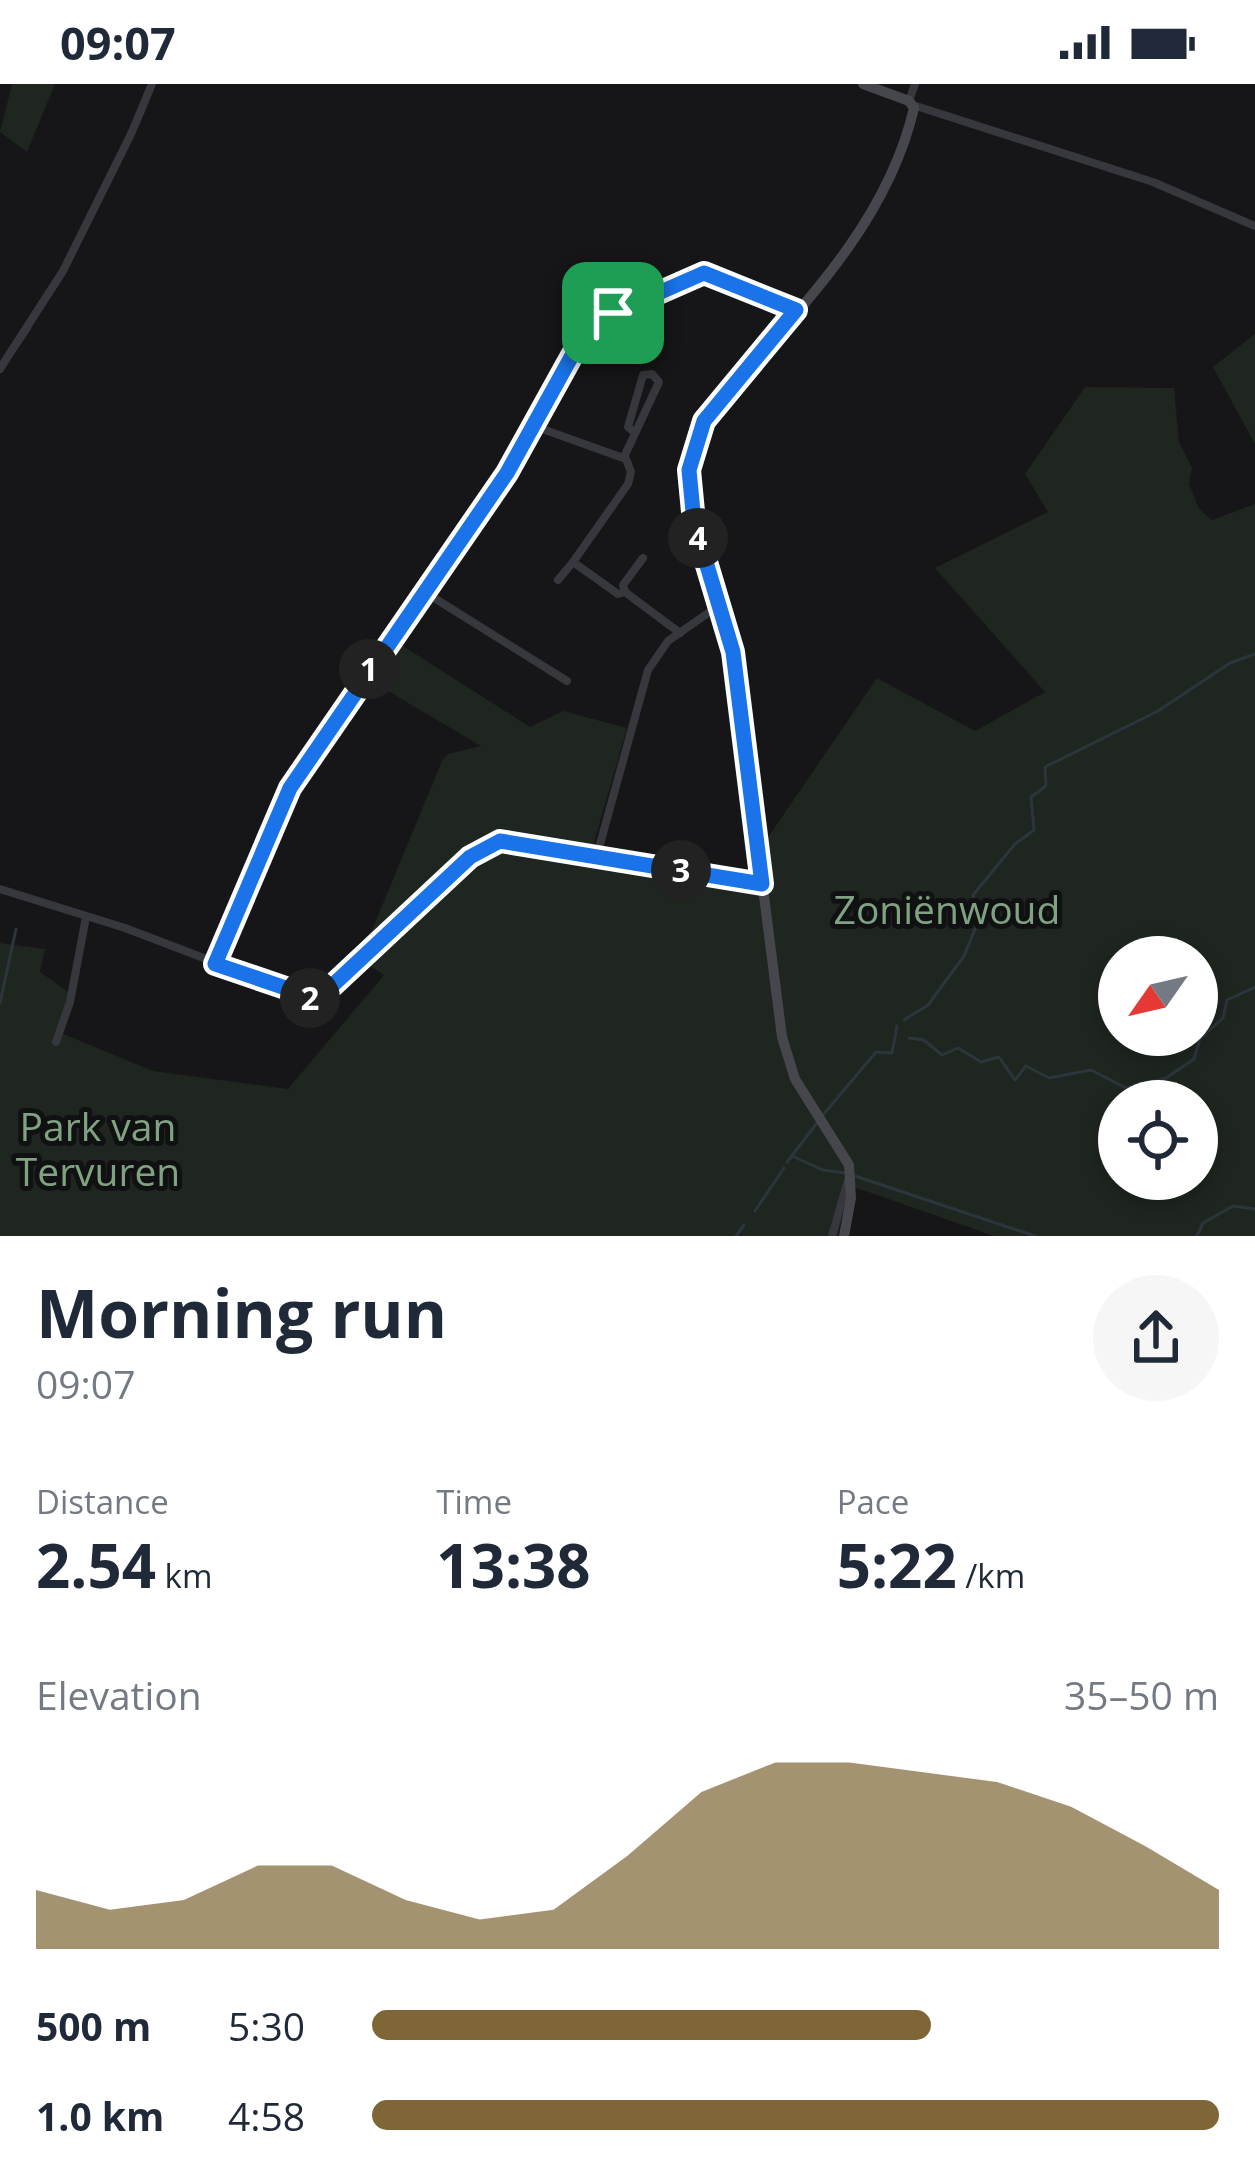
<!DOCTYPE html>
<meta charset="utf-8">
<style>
:root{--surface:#fff;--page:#f6f6f7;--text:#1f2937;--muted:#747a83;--accent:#7e6636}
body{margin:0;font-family:"Open Sans",sans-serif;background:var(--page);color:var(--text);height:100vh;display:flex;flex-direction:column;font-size:45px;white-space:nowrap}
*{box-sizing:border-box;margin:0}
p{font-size:39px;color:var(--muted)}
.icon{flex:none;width:66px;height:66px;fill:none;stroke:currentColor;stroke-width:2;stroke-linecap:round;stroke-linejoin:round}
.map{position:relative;height:1152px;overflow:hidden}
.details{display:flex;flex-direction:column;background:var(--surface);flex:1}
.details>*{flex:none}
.needle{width:78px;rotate:236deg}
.tools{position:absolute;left:1098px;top:852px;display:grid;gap:24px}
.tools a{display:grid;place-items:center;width:120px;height:120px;border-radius:50%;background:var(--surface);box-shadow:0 6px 18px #0003;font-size:60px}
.pin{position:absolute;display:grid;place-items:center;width:102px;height:102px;color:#fff;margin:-51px;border-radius:24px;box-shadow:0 6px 18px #0006}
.km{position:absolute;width:60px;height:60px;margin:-30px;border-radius:50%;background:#222;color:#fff;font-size:33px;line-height:60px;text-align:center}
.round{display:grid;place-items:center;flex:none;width:126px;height:126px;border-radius:63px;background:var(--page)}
.summary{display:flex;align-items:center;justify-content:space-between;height:204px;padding:0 36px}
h1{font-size:66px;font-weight:700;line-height:90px}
.figures{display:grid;grid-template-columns:repeat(3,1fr);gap:18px;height:204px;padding:12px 36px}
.figures div{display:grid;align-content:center}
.figures b{font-size:60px;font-weight:700}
.figures small{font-size:33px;font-weight:400}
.figures p{font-size:33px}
.chart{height:336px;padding:24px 36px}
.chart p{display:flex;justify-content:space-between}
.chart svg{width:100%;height:216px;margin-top:12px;fill:var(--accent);opacity:.7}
ul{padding:0 36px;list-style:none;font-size:39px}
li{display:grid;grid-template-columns:192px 144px 1fr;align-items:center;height:90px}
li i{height:30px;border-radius:15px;background:var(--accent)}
.status{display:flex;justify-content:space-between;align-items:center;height:84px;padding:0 60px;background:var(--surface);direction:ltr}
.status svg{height:33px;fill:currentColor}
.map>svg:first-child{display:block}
</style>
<div class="status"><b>09:07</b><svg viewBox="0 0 49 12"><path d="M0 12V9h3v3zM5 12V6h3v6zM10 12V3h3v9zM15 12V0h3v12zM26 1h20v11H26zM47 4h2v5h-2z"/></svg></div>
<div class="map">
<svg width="1255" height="1152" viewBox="0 0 1255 1152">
<rect width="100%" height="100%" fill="#161618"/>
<g fill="#1e261f" fill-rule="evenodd">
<polygon points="12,0 55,0 27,68 0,48"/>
<polygon points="1255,250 1255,360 1213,283"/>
<path d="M1085,303L1174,304L1179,358L1192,384L1189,400L1199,425L1212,436L1255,420V1152H994L857,1104L847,1106L838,1152H0V859L45,865L40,888L74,912L61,949L153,987L288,1005L384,891L351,870L372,846L442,677L448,670L481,662L366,594L392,555L530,643L563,627L627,644L589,776L758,804L762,762L877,594L975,647L1045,608L935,484L1048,428L1025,390ZM1119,873H1197V951H1119ZM1119,1017H1197V1095H1119Z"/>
</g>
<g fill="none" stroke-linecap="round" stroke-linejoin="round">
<g stroke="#2c353c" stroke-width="3">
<polyline points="0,919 16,845"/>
<polyline points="904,936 928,921 964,872 978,838 973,811 1015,760 1034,746 1031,713 1046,702 1045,683 1158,627 1230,579 1255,570"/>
<polyline points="909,954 924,956 942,971 958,964 981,978 999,973 1015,996 1026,982 1049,994 1091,986 1126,1004 1166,994 1194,975 1200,955 1223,934 1227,916 1255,903"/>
<polyline points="823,1031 876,968 892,969 897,942"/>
<polyline points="792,1072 823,1086 845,1089"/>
<polyline points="787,1078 817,1039"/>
<polyline points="855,1092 1035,1152"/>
<polyline points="755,1127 784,1084"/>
<polyline points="736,1152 744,1141"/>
<polyline points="1197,1152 1203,1139 1233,1122 1255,1125"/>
</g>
<g stroke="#37383d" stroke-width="8">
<polyline points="909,17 915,0"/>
<polyline points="913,21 1153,98 1255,142"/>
<polyline points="143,22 131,50 152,0"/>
<polyline points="27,244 12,266 63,187 131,50"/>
<polyline points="0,285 12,266"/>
<polyline points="534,342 626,375 631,388 628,400 573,478 618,510 625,508 680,549"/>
<polyline points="624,373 659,298 652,290 643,291 628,343 634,348"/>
<polyline points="558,496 573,478"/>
<polyline points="423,507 567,597"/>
<polyline points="625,508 623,501 643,474"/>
<polyline points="597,771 648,586 668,557 721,520"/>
<polyline points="0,805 125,844 314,916 342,895 470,773 500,756 762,799"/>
<polyline points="215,880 290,704 507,389 587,249 613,229 700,189 721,192 797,226"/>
<polyline points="56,958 70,918 86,833"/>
<polyline points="832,1152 848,1096"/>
</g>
<path stroke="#45474d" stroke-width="10" d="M844,1152L851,1114L849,1081L795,995L782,953L733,569L690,413L691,369L714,322C792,232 886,145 914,24L909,17L863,0"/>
</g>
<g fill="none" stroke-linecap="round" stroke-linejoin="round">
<defs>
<polygon id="route" points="704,189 796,226 704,337 689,386 694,438 733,568 762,800 500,757 470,773 318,915 215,880 290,704 507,389 579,259 613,229"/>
</defs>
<use href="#route" stroke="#fff" stroke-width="24"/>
<use href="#route" stroke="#1a73e8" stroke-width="15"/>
</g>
<g text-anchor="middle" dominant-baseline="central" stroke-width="10" stroke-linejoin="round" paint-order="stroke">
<g font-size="39" fill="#7fa381" stroke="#111113">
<text x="947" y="824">Zoniënwoud</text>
<text x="98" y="1041">Park van<tspan x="98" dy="45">Tervuren</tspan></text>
</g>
</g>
</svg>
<div class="tools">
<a><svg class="needle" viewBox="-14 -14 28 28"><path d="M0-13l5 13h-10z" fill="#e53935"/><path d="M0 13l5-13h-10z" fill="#747a83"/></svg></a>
<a><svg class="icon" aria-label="locate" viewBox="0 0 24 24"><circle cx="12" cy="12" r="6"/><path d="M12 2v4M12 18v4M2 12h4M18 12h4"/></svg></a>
</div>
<div class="pin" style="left:613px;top:229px;background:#1e9e55"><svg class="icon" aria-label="arrive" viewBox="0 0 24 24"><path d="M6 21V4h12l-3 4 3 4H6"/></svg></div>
<b class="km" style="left:369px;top:585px">1</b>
<b class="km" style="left:310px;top:914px">2</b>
<b class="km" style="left:681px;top:786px">3</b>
<b class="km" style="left:698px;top:454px">4</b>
</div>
<section class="details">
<div class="summary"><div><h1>Morning run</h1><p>09:07</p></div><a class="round"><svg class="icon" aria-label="share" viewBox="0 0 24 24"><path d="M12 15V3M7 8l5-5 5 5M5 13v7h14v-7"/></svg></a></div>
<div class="figures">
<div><p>Distance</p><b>2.54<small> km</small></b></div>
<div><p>Time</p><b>13:38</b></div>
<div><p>Pace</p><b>5:22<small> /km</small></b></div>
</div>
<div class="chart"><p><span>Elevation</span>35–50 m</p>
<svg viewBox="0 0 160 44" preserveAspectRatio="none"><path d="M0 44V32L10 36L20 34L30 27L40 27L50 34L60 38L70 36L80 25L90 12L100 6L110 6L120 8L130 10L140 15L150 23L160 32V44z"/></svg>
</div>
<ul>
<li><b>500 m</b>5:30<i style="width:66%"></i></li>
<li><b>1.0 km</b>4:58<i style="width:100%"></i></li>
</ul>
</section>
